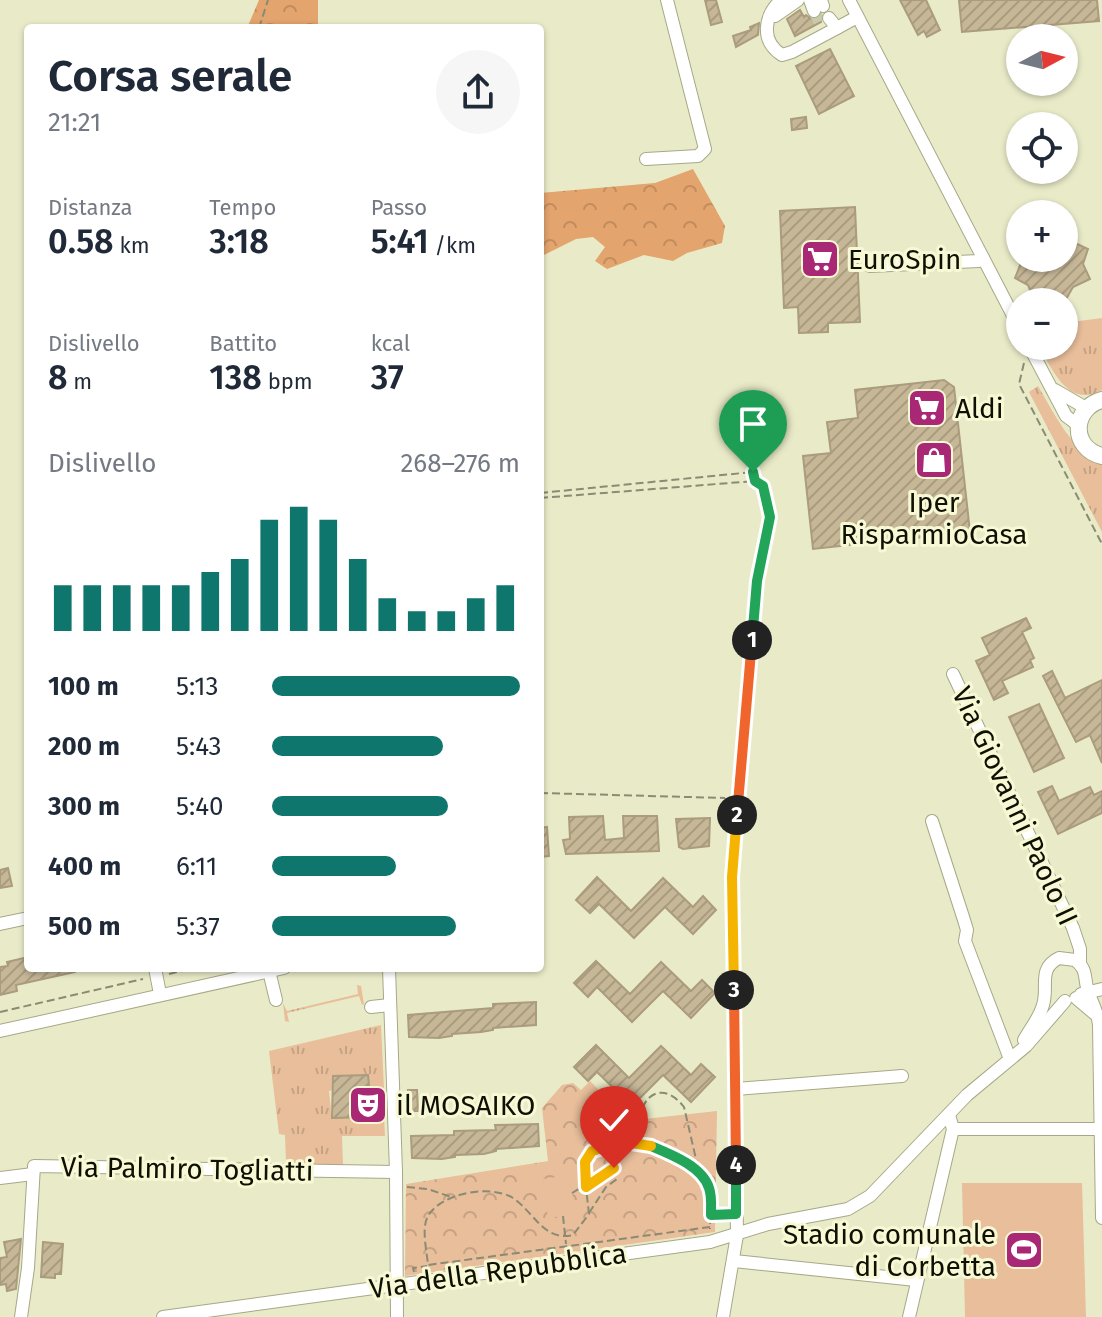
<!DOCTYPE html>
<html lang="it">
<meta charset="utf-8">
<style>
:root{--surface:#fff;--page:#f6f6f7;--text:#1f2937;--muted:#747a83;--accent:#0f766e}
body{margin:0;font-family:"Fira Sans",sans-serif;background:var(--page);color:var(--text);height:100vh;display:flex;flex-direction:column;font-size:30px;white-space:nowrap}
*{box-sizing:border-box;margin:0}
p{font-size:26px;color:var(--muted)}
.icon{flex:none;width:44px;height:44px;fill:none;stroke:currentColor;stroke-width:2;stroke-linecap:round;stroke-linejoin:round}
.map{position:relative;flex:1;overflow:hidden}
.drawer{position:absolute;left:24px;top:24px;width:520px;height:948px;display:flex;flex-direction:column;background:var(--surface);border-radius:8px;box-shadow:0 2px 6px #0004}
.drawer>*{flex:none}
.needle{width:52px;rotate:83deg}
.buttons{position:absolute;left:1006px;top:24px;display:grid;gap:16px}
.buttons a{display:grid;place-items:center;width:72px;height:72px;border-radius:50%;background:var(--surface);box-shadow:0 2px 6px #0004;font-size:40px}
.pin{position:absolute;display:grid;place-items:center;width:68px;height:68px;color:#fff;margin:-82px -34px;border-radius:50% 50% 50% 0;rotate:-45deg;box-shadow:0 0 8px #0007}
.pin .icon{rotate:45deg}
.km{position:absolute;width:40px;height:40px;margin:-20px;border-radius:50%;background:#222;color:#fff;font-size:22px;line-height:40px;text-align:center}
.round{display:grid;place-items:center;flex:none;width:84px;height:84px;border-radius:42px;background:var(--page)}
.headline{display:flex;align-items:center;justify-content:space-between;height:136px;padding:0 24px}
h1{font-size:44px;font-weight:600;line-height:60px}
.metrics{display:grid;grid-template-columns:repeat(3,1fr);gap:12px;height:136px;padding:8px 24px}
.metrics div{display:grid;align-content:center}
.metrics b{font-size:34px;font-weight:600}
.metrics small{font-size:22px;font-weight:400}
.metrics p{font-size:22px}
.chart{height:224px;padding:16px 24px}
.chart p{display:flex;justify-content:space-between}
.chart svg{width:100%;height:144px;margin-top:8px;stroke:var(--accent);stroke-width:6}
ul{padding:0 24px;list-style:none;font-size:26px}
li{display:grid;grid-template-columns:128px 96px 1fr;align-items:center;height:60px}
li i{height:20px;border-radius:10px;background:var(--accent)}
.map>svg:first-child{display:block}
</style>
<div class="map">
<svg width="1102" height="1317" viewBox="0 0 1102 1317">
<defs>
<pattern id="grass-tufts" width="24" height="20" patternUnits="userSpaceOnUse" patternTransform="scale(2)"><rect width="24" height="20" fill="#e8be9b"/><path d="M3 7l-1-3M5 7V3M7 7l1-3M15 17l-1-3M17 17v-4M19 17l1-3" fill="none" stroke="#c6a284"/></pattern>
<pattern id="forest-crowns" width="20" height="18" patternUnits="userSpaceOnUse" patternTransform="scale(2)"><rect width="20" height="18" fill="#e3a46d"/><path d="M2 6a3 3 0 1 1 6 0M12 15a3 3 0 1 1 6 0" fill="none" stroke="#c28c5d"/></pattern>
<pattern id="park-crowns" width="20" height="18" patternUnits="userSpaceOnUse" patternTransform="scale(2)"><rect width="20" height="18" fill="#e8be9b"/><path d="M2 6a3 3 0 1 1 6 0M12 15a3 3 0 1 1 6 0" fill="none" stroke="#c6a284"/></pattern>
<pattern id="building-hatch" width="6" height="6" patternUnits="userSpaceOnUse" patternTransform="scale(2)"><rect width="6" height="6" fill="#c6b797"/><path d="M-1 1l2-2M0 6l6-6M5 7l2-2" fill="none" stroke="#a99c80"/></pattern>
</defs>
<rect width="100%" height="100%" fill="#e9ebc8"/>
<g fill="url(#grass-tufts)">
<path d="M1102,318V390C1069,409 1052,370 1039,346H1064V323Z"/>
<path d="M1038,386C1055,415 1071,449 1102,465V532L1029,392Z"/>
<polygon points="357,985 361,986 364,1004 362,1005 359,996 287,1013 289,1022 285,1021 283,1003 287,1011 358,994"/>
<polygon points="381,1025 384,1089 368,1089 367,1075 333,1076 333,1090 329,1091 332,1118 384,1117 385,1136 342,1136 343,1165 286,1164 285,1135 279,1134 269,1051"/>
</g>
<g fill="url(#forest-crowns)">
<polygon points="259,0 318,0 318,28 247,28"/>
<polygon points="693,169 725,226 722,243 687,253 673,261 644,255 607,269 595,261 605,247 593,237 576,239 540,257 540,193 655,183"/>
</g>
<polygon fill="url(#park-crowns)" points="590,1081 609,1100 603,1109 617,1122 717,1111 715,1232 405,1276 406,1184 548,1161 542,1108 562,1085 573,1083 581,1090"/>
<g fill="#e8be9b">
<polygon points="570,1175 575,1214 548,1218 543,1179"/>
<polygon points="962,1183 1082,1183 1086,1317 965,1317"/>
</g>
<g fill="url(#building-hatch)" stroke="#aa9c7d" stroke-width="2">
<polygon points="705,0 716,0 722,22 711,25"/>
<polygon points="900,0 926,0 940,30 927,37 924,31 918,35"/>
<polygon points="959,0 1097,0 1099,21 962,32"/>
<polygon points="800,10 804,17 806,15 813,20 820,17 821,22 795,36 787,19"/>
<polygon points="759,23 758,35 736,47 733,36 751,30 750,27"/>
<polygon points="830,49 854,96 819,114 796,66"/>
<polygon points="806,117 807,128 792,130 791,119"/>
<polygon points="855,207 860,322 828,323 828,332 799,333 798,307 784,308 780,211"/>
<polygon points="1064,221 1075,243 1088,249 1083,264 1090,279 1073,287 1065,301 1050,296 1034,301 1028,285 1015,278 1021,263 1019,258 1064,258"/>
<polygon points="944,380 954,387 970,532 813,549 803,456 831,453 827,422 858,418 855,390"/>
<polygon points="1026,618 1031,628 1022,632 1034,658 1030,660 1033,667 1002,681 1008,693 994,700 976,661 990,655 982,638"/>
<polygon points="1052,671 1065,698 1102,680 1102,763 1090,735 1076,742 1043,676"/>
<polygon points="1039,704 1064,758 1034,772 1009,717"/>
<polygon points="1052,786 1059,801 1090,787 1094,795 1102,791 1102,813 1058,834 1038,792"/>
<polygon points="603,816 605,840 624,838 623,816 657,816 659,851 566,854 563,840 570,839 569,817"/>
<polygon points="710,818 709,846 683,849 679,847 676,819"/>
<polygon points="547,827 549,856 540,857 540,828"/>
<polygon points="8,868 12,886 0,888 0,870"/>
<polygon points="597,877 631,911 663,878 693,907 703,896 716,910 693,934 665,907 634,938 599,904 590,913 576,900"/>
<polygon points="28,957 28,968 75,968 75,972 16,985 17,991 0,995 0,967 8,966 7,962"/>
<polygon points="596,961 630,994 661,962 691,991 702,980 715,993 691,1018 663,991 632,1022 597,987 588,997 574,983"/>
<polygon points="536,1002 536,1025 493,1028 493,1030 481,1032 452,1034 452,1036 439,1038 409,1037 408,1015 493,1008 493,1004"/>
<polygon points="596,1045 629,1078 661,1046 691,1075 701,1064 715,1077 691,1102 663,1075 632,1106 597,1072 588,1081 574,1067"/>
<polygon points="368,1075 372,1117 332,1118 333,1076"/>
<polygon points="408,1090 417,1090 418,1111 409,1111"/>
<polygon points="538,1124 539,1146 496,1149 496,1151 484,1154 455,1155 455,1157 442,1159 412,1158 411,1136 454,1135 454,1131 496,1130 495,1125"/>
<polygon points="21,1239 16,1289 7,1291 6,1284 0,1285 0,1258 7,1257 4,1242"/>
<polygon points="43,1242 63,1244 61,1274 55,1274 55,1278 41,1277"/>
</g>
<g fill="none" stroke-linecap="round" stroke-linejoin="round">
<polyline stroke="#c8caab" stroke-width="12" stroke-dasharray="12 6" stroke-linecap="butt" points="814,11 820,23"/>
<defs>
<g id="minor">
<path d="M781,0C764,16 760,41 782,55L792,52L837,28"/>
<polyline points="810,0 814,11"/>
<polyline points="821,0 823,6"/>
<polyline points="849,0 1020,329"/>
<polyline points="775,16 798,0"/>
<polyline points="829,18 837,28 857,17"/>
<polyline points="646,159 698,156 705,149 667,0"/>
<polyline points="870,266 979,261 983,258"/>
<polyline points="1029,346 1066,416 1078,425"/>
<polyline points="1055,390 1086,408"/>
<polyline points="953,674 1073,928 1080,949 1080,963"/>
<polyline points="932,821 964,920 967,930 965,941 1010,1059"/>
<polyline points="0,924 28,918"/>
<polyline points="155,968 160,994"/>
<polyline points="389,968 396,1172 397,1317"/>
<polyline points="269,971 276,1000"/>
<polyline points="1081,994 1102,989"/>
<polyline points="1076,998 1095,1014"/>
<polyline points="371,1007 390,1005"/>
<polyline points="0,1031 284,968"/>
<path d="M1024,1040C1030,1029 1040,1017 1043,1005C1049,986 1037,969 1059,958L1075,960C1089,970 1083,980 1089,994C1093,1005 1098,1013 1099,1025L1102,1218"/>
<polyline points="736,1089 902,1076"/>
<polyline points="953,1129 1101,1129"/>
<polyline points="0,1178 33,1174"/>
<polyline points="734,1261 916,1280"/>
<polyline points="21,1317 28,1268 34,1166 396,1172"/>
<polyline points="163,1317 710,1242 768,1224 848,1209 870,1196 967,1095 1026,1046 1065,1001"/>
<polyline points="723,1317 737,1235 732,877 739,793"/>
<polyline points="909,1317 953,1129 949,1115"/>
</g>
<path id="major" d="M1102,400C1072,408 1070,448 1102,456"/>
</defs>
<use href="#minor" stroke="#a6a887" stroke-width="14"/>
<use href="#major" stroke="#a6a887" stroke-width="18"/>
<g stroke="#8a8b73" stroke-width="2" stroke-dasharray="8 4" stroke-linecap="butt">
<polyline points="259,28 268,0"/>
<polyline points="1024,363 1019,384 1102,544"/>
<polyline points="540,493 753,472 755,479"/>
<polyline points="540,498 755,481 763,486 770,517 757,581 740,780"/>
<polyline points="540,793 725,798"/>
<polyline points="169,974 194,968"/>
<polyline points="0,1012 143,979"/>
<path d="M646,1143C628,1108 657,1072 684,1107L699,1172"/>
<polyline points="407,1187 428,1189 451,1197"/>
<polyline points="572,1193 614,1168"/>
<polyline points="589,1213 606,1187 617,1179"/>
<polyline points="712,1215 725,1214"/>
<polyline points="563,1216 566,1244"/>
<path d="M710,1227L428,1265C427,1252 421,1228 428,1216C441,1193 491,1184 513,1198C534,1212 544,1242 573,1235L589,1214L584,1171L585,1162L592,1151C628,1135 654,1144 686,1164C694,1170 704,1176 709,1185C714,1197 710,1216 710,1229"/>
<polyline points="414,1272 413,1268 427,1266"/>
</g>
<use href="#minor" stroke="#fff" stroke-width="12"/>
<use href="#major" stroke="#fff" stroke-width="16"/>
</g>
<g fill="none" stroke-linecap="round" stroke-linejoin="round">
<defs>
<polyline id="split-1" points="752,640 757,581 770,517 763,486 755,481 753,472"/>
<polyline id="split-2" points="737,815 752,640"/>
<polyline id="split-3" points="734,990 732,877 737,815"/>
<polyline id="split-4" points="734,990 736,1165"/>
<path id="split-5" d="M651,1146C670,1154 702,1166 709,1188C712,1196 711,1206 711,1215L736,1214V1165"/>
<polyline id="split-6" points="614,1168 586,1187 585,1162 592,1151 625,1142 651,1146"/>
</defs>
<use href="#split-1" stroke="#fff" stroke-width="16"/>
<use href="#split-2" stroke="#fff" stroke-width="16"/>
<use href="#split-3" stroke="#fff" stroke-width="16"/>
<use href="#split-4" stroke="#fff" stroke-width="16"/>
<use href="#split-5" stroke="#fff" stroke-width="16"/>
<use href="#split-6" stroke="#fff" stroke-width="16"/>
<use href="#split-1" stroke="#22a559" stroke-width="10"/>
<use href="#split-2" stroke="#f0652b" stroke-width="10"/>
<use href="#split-3" stroke="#f5b400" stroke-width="10"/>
<use href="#split-4" stroke="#f0652b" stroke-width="10"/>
<use href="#split-5" stroke="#22a559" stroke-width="10"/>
<use href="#split-6" stroke="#f5b400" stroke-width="10"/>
</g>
<defs>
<symbol id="supermarket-square" viewBox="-11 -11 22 22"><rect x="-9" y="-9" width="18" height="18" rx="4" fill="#a92876" stroke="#f7f9d5"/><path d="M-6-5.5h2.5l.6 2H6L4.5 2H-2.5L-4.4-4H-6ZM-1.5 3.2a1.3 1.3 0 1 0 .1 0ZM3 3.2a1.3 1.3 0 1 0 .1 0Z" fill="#fff"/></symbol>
<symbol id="shop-square" viewBox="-11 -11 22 22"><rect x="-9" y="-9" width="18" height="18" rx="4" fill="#a92876" stroke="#f7f9d5"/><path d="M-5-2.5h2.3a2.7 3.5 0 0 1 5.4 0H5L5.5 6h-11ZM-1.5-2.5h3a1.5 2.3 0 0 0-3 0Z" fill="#fff"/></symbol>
<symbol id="theatre-square" viewBox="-11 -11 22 22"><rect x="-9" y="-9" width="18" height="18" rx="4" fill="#a92876" stroke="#f7f9d5"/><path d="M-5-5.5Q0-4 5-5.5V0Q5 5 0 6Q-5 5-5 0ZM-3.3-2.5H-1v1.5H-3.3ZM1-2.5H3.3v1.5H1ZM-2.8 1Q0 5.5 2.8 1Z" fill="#fff"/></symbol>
<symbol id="stadium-square" viewBox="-11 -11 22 22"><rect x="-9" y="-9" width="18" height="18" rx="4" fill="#a92876" stroke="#f7f9d5"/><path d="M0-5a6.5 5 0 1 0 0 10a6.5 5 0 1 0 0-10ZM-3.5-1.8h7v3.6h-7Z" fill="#fff"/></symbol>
</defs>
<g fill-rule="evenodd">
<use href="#supermarket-square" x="798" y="237" width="44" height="44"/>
<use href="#supermarket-square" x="905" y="386" width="44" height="44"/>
<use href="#shop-square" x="912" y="438" width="44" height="44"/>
<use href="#theatre-square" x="346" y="1083" width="44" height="44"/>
<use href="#stadium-square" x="1002" y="1228" width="44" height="44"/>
</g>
<g text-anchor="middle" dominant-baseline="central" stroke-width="6" stroke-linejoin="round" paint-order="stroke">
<g font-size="28" fill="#0f0f04" stroke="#f7f9d5" text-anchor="start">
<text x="848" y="259">EuroSpin</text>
<text x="955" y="408">Aldi</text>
<text x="934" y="502" text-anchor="middle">Iper<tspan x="934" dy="32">RisparmioCasa</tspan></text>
<text x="396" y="1105">il MOSAIKO</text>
<text x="996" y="1234" text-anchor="end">Stadio comunale<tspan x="996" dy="32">di Corbetta</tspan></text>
</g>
<g font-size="28" fill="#0f0f04" stroke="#f7f9d5">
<text transform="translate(1015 806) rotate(65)">Via Giovanni Paolo II</text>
<text transform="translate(187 1169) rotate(1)">Via Palmiro Togliatti</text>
<text transform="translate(498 1271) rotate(-8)">Via della Repubblica</text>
</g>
</g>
</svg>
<div class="buttons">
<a><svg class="needle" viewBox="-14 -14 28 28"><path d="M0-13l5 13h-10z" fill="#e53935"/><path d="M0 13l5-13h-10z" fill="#747a83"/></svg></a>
<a><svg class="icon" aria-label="locate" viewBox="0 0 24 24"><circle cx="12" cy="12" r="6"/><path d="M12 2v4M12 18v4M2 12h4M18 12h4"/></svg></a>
<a>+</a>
<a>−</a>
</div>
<div class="pin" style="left:753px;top:472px;background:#1e9e55"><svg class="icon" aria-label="arrive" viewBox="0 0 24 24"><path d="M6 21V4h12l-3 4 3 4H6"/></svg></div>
<div class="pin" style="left:614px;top:1168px;background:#d93025"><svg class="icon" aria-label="check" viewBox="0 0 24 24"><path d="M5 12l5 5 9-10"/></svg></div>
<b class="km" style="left:752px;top:640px">1</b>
<b class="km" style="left:737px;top:815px">2</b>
<b class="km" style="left:734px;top:990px">3</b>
<b class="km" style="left:736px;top:1165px">4</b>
<section class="drawer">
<div class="headline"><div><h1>Corsa serale</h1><p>21:21</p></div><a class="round"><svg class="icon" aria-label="share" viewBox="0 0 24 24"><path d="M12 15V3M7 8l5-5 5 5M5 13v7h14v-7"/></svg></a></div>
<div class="metrics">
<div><p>Distanza</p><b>0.58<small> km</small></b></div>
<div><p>Tempo</p><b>3:18</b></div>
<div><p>Passo</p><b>5:41<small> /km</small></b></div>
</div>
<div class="metrics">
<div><p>Dislivello</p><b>8<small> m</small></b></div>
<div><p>Battito</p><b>138<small> bpm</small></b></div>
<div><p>kcal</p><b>37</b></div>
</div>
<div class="chart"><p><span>Dislivello</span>268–276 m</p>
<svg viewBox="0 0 160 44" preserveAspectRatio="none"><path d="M5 44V30M15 44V30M25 44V30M35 44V30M45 44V30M55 44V26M65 44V22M75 44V10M85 44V6M95 44V10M105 44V22M115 44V34M125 44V38M135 44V38M145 44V34M155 44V30"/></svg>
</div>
<ul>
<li><b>100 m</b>5:13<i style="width:100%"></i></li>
<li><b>200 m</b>5:43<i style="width:69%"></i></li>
<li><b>300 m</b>5:40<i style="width:71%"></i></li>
<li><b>400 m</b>6:11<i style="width:50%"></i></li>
<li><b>500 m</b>5:37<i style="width:74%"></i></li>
</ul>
</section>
</div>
